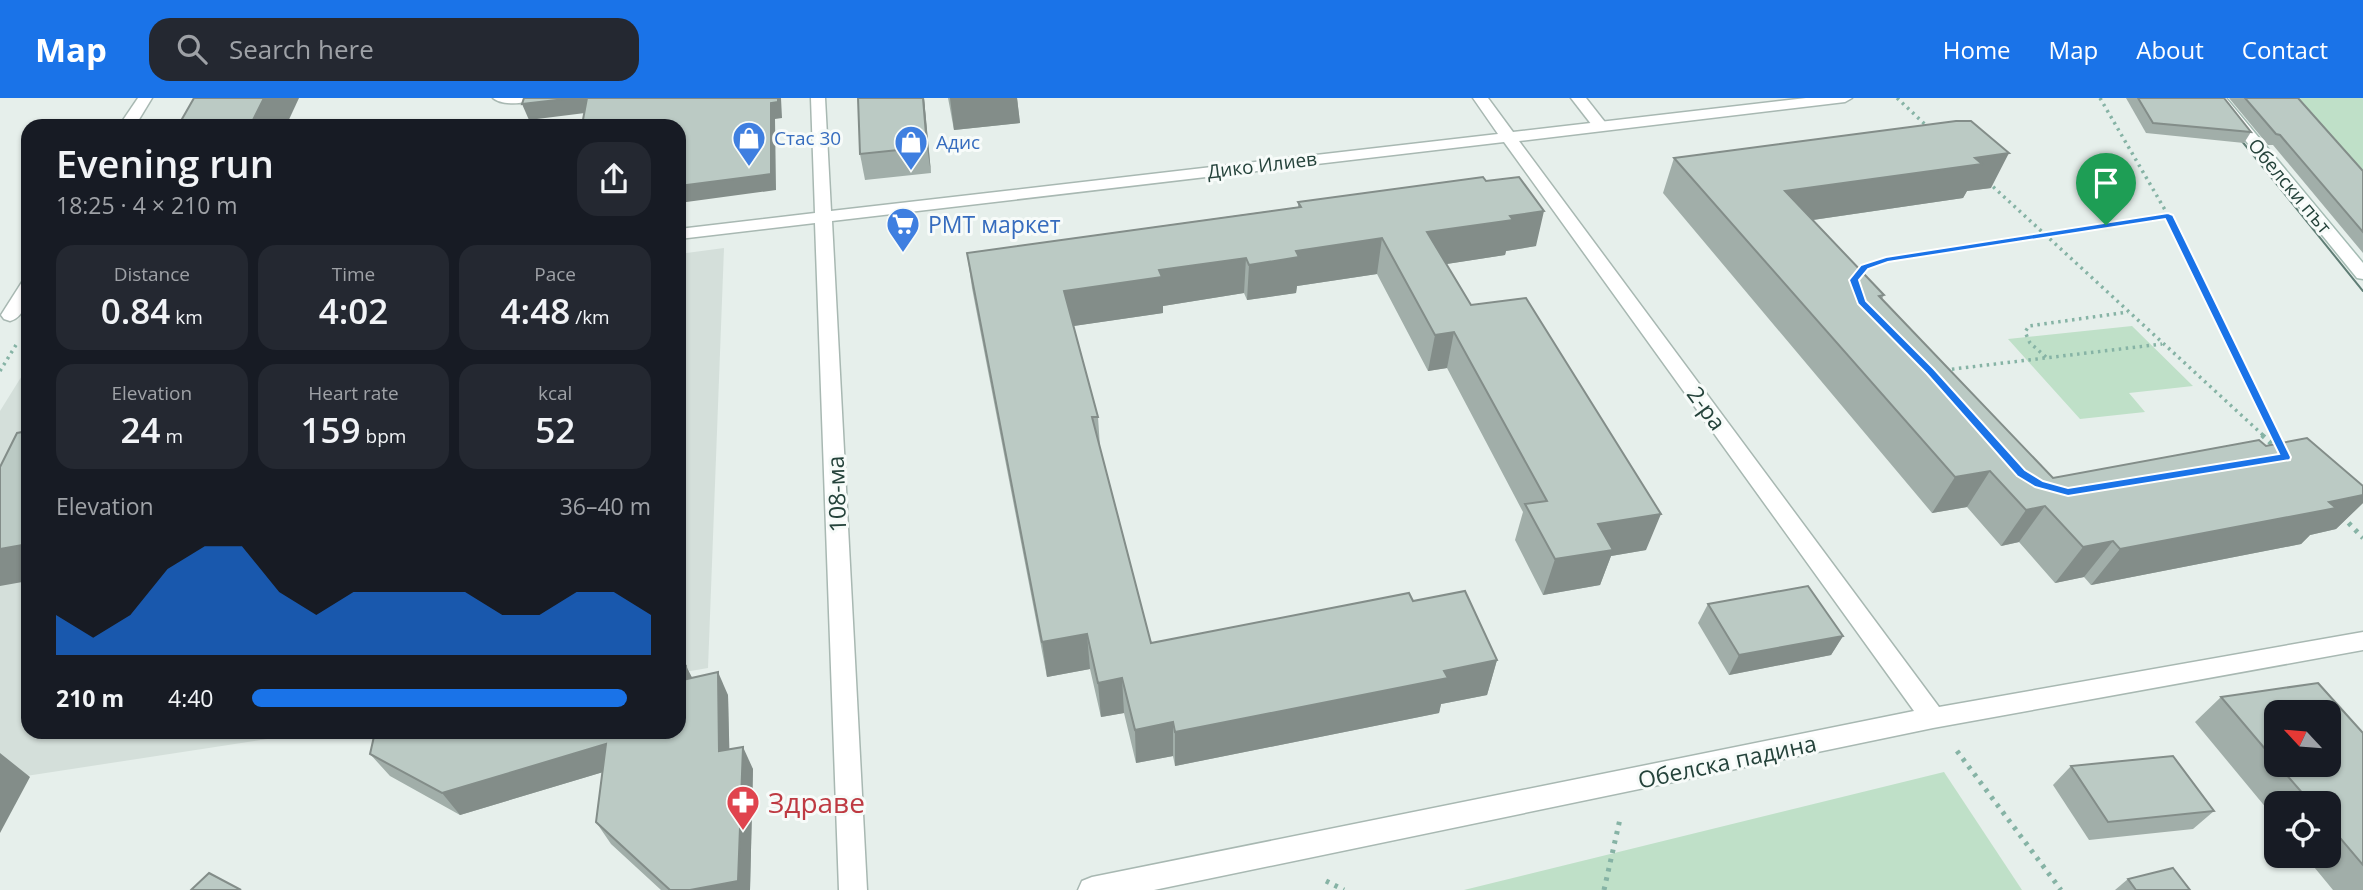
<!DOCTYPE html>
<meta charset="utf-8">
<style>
:root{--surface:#171b24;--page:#242831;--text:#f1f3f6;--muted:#9ea1a6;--accent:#1a73e8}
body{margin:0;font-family:"Open Sans",sans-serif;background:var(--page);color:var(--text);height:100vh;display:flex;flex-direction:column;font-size:26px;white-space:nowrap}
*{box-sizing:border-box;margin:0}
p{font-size:23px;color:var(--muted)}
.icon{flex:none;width:38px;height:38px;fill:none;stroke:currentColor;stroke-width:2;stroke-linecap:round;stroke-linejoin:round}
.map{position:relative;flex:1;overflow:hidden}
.side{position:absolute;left:21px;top:21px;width:665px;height:620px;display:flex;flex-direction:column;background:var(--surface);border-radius:21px;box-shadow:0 2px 5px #0004}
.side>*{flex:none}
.needle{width:46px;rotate:296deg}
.fabs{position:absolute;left:2264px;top:602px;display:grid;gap:14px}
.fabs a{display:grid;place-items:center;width:77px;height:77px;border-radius:14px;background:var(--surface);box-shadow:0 2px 5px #0004;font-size:35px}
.pin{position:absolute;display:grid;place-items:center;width:60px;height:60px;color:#fff;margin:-72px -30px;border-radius:50% 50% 50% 0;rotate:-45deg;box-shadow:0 0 7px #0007}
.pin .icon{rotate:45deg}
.round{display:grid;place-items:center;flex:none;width:74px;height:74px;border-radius:21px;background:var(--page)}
.summary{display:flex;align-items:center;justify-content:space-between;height:119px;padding:0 35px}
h1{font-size:38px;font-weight:600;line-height:52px}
.figures{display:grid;grid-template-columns:repeat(3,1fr);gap:10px;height:119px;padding:7px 35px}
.figures div{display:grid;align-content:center;border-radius:18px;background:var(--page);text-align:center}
.figures b{font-size:35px;font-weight:600}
.figures small{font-size:19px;font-weight:400}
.figures p{font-size:19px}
.chart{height:196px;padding:14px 35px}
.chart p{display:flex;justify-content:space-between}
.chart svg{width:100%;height:126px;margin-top:7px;fill:var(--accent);opacity:.7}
ul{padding:0 35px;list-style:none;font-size:23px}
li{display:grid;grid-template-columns:112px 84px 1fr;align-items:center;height:52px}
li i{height:18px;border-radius:9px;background:var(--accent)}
header{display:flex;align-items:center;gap:42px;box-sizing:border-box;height:98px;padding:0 35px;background:var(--accent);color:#fff}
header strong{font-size:33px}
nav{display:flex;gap:38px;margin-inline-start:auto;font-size:24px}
.search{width:490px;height:63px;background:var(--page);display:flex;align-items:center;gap:18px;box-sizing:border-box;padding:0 24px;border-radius:21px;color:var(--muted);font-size:26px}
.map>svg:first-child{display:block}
</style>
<header>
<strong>Map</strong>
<div class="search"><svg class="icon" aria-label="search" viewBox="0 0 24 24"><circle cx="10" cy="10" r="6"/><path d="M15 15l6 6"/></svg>Search here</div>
<nav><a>Home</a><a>Map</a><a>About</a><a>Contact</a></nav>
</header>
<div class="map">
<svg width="2363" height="792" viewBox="0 0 2363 792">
<rect width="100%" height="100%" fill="#e6efeb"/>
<g fill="#d4dfda">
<polygon points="724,150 708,570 679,575 679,156"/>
<polygon points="28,268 28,634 313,634 0,682 0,313"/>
</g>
<g fill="#bfe0c8">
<polygon points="2290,0 2363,0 2363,86"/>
<polygon points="2132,228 2193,288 2129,295 2145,314 2080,321 2008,241"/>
<polygon points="1944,674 2022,792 1464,792"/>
</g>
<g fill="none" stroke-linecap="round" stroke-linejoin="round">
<defs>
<g id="lane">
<path d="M493,0H533C525,7 501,7 493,0Z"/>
<polygon points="1571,0 1586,0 1608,28 1605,31 1595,31"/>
</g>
<g id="street">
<polygon points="138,0 152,0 135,28 119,28"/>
<polygon points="811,0 825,0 831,113 1498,36 1473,0 1488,0 1513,34 1806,0 1852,0 1845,4 1519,43 1939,609 2363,534 2363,552 1933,630 1154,792 1078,792 1082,783 1092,779 1914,613 1504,44 832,123 867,792 839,792 815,125 679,141 679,131 815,115"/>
<path d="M28,182C28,197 27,218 10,223L4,221L1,217L22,184Z"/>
</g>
<polygon id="secondary" points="2211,0 2226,0 2363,165 2363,181 2357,180"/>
</defs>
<use href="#lane" stroke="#a8b8b2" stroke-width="3"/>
<use href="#street" stroke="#a8b8b2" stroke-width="3"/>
<use href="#secondary" stroke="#a4bbb3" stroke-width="3"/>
<g stroke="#86b3a5" stroke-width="3.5" stroke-dasharray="2.5 4.5" stroke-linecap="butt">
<polyline points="1897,0 1930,31"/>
<polyline points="2100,0 2168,117 2276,338"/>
<polyline points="1988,84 2264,338"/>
<polyline points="1859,176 1865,169 1886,162 2168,117"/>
<polyline points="2046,259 2030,245 2025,234 2029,228 2128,214"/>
<polyline points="1945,272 2162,246"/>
<polyline points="0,273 16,247"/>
</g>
<g stroke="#86b3a5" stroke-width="5" stroke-dasharray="3.5 6" stroke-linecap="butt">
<polyline points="2262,337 2275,349"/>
<polyline points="2275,337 2281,349"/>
<polyline points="2342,418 2363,440"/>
<polyline points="1957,653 2061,792"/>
<polyline points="1326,783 1344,792"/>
<polyline points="1604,792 1620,721"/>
</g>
<use href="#lane" fill="#fff" fill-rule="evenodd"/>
<use href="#street" fill="#fff" fill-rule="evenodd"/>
<use href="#secondary" fill="#fff" fill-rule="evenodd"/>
<polyline stroke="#5f7d75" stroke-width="2" points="2207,0 2363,193"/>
</g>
<g fill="#a1aea9" fill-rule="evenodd">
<polygon points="858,0 924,0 931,75 865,82 860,56"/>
<polygon points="948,0 1017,0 1020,25 954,32"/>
<polygon points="2126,0 2224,0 2251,34 2244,45 2146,35"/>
<polygon points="2229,0 2298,0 2363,73 2363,155 2273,47 2268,47"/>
<polygon points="1674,60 1991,90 1967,93 1963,100 1813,122 1884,197 1882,201 2053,380 2266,348 2363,388 2363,405 2336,431 2310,437 2301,446 2091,487 2084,479 2055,485 2019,444 2001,448 1967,409 1932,415 1663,95"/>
<polygon points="1298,104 1536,148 1506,153 1505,157 1446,166 1471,207 1646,452 1611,458 1600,487 1543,497 1515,442 1523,414 1447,270 1428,273 1377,176 1297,188 1296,195 1247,202 1244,195 1163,208 1163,215 1073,228 1098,319 1100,349 1151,545 1413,503 1497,562 1487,597 1441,606 1439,615 1175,668 1173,658 1136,665 1124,615 1101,619 1090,571 1047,579 972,190 967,155 1298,109"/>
<polygon points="1708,506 1843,538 1831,557 1729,577 1698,525"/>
<polygon points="686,568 692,580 728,597 729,651 753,671 750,792 661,792 611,746 596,724 603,674 460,717 390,678 370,656"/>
<path d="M2221,599L2363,635V792H2333L2305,758H2329V705H2277V723L2195,624ZM2277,614L2329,667H2277Z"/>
<polygon points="2071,668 2214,713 2193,731 2089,742 2053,687"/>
<polygon points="2128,781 2190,792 2115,792"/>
</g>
<g fill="#838d89">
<polygon points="264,0 299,0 286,28 250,28"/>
<polygon points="574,0 587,0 593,14 529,22 522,6"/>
<polygon points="778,0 781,0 782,20 775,21 776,92 679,105 679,88"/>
<polygon points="923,0 924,0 931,75 927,49"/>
<polygon points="950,0 1017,0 1020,25 954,32"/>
<polygon points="610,24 612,28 582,27"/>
<polygon points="2009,55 1991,90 1967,93 1963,100 1771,128 1785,93 1975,60"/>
<polygon points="1544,113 1536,148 1506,153 1505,157 1421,170 1427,134 1510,118"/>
<polygon points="1382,140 1377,176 1297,188 1296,195 1247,202 1249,167 1296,153"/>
<polygon points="1246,160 1244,195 1163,208 1163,215 1067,229 1064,193 1159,172"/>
<polygon points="1454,234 1447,270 1428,273 1435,237"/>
<polygon points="1990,373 1967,409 1932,415 1955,379"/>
<polygon points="2363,397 2363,405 2336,431 2310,437 2301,446 2091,487 2120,451 2329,404"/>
<polygon points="2045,408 2019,444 2001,448 2026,412"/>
<polygon points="1661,416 1646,452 1611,458 1600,487 1543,497 1555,461 1598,426"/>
<polygon points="2113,443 2084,479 2055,485 2083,449"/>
<polygon points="28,446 28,483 0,488 0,451"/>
<polygon points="1087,536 1090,571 1047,579 1042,544"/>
<polygon points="1843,538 1831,557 1729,577 1739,557"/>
<polygon points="1497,562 1487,597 1441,606 1439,615 1175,668 1175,634 1444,573"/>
<polygon points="686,568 698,591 687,581"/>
<polygon points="718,574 728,597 730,676 719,653"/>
<polygon points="1122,580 1124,615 1101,619 1098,585"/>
<polygon points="1173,624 1173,658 1136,665 1135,632"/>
<polygon points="606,646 620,669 460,717 442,695"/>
<polygon points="743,649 753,671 750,792 690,792"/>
<polygon points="0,655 30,679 0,735"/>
</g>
<g fill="#bbcac4" stroke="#838d89" stroke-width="2">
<polygon points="194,0 264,0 250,28 178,28"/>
<polygon points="524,0 574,0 522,6"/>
<polygon points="587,0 778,0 778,4 771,5 771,76 679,88 679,28 609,28 610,24 582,27"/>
<polygon points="858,0 923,0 927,49 860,56"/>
<polygon points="2138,0 2224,0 2251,34 2153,25"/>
<polygon points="2245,0 2298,0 2363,73 2363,134 2280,37 2276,36"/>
<polygon points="1956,23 1971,23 2009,55 1975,60 1982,66 1785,93 1884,197 1879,198 2053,380 2259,342 2266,348 2307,340 2363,388 2363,397 2329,404 2336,410 2120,451 2113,443 2083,449 2045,408 2026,412 1990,373 1955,379 1674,60"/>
<polygon points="1483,79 1486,83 1519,79 1544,113 1510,118 1513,122 1427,134 1471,207 1526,200 1661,416 1598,426 1613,452 1555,461 1525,406 1547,403 1454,234 1435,237 1382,140 1296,153 1299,159 1249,167 1246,160 1159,172 1162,179 1064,193 1098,319 1092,319 1151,545 1409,495 1413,503 1465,493 1497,562 1444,573 1448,580 1175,634 1173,624 1135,632 1122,580 1098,585 1087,536 1042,544 967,155 1301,109 1298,104"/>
<polygon points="28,333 28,446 0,451 0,369 17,335"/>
<polygon points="1808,488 1843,538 1739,557 1708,506"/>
<polygon points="686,568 687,581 718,574 719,653 743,649 738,783 690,792 670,792 596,724 606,646 442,695 370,656 375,634 679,634 679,569"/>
<polygon points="2318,585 2363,635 2363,767 2329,727 2329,705 2311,705 2278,667 2329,667 2329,614 2277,614 2277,665 2221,599"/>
<polygon points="2173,658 2214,713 2108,724 2071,668"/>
<polygon points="2173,770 2190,792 2136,792 2128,781"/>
<polygon points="209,775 241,792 191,792"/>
</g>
<path fill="#1a73e8" stroke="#fff" stroke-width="2" fill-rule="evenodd" d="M2168,115L2173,117L2291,359L2290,362L2068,398L2035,389L2017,378L1927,276L1858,206L1849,182L1861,167L1886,159ZM2165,121L2279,356L2068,390L2043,383L2025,372L1934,271L1866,203L1859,182L1868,171L1888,164Z"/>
<defs>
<symbol id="shop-pin" viewBox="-11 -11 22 30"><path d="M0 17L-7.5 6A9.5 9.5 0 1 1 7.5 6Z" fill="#3f7fe0" stroke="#f7fbf9"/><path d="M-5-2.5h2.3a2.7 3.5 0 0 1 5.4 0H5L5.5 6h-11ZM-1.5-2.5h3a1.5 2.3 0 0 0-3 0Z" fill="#fff"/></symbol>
<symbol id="supermarket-pin" viewBox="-11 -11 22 30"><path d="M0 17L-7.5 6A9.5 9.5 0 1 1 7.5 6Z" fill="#3f7fe0" stroke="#f7fbf9"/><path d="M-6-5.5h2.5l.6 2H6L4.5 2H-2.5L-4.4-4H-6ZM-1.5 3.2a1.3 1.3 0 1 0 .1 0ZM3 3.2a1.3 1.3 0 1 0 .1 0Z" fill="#fff"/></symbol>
<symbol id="pharmacy-pin" viewBox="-11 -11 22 30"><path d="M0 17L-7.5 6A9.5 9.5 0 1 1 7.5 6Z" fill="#e0444e" stroke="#f7fbf9"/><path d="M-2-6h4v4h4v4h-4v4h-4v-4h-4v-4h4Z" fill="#fff"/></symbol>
</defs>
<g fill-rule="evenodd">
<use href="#shop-pin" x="730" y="21" width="38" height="52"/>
<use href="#shop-pin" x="892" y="25" width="38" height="52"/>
<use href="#supermarket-pin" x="884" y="107" width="38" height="52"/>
<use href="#pharmacy-pin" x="724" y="685" width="38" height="52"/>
</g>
<g text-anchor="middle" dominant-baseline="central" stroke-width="6" stroke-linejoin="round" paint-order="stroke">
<g font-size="19" fill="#366cbe" stroke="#f7fbf9" text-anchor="start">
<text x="774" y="40">Стас 30</text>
<text x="936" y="44">Адис</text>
</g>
<g font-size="19" fill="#24423a" stroke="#f7fbf9">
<text transform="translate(1262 67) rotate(-7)">Дико Илиев</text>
<text transform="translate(2290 88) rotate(50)">Обелски път</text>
</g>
<g font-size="23" fill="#366cbe" stroke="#f7fbf9" text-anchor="start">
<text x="928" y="126">РМТ маркет</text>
</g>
<g font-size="23" fill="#24423a" stroke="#f7fbf9">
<text transform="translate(1707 310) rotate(54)">2-ра</text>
<text transform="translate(836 396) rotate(-92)">108-ма</text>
<text transform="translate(1727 663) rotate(-12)">Обелска падина</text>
</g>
<g font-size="28" fill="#be3a42" stroke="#f7fbf9" text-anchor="start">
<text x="768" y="704">Здраве</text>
</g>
</g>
</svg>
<div class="fabs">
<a><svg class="needle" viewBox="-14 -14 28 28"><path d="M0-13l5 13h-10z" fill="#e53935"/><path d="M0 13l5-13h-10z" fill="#9ea1a6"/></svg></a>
<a><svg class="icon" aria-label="locate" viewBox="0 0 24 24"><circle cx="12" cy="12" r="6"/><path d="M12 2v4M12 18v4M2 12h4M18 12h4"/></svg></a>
</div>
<div class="pin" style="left:2106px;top:127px;background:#1e9e55"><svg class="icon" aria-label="arrive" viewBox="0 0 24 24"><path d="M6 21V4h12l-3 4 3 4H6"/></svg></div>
<section class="side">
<div class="summary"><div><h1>Evening run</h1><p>18:25 · 4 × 210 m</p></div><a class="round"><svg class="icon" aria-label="share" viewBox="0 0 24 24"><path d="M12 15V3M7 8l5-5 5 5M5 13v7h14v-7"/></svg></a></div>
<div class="figures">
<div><p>Distance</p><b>0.84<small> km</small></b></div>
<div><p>Time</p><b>4:02</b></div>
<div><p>Pace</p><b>4:48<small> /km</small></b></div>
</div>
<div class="figures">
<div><p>Elevation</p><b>24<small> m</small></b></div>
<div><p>Heart rate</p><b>159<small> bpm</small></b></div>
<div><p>kcal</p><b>52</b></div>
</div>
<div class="chart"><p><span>Elevation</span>36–40 m</p>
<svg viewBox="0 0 160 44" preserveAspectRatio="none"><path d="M0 44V30L10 38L20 30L30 14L40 6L50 6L60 22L70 30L80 22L90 22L100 22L110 22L120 30L130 30L140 22L150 22L160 30V44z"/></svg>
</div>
<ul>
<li><b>210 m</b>4:40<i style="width:94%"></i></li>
</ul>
</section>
</div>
